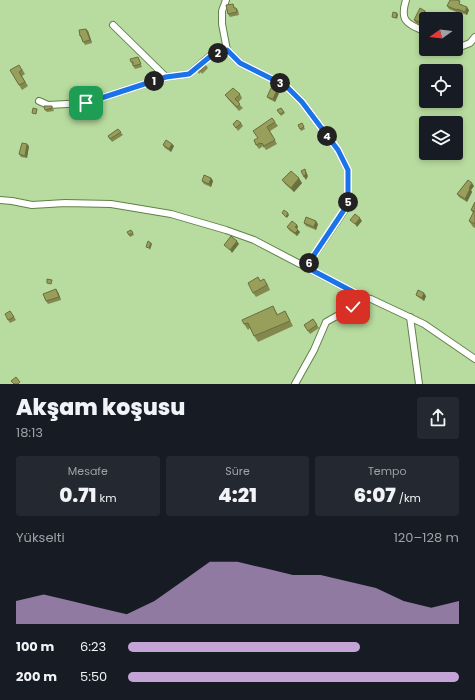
<!DOCTYPE html>
<html lang="tr">
<meta charset="utf-8">
<style>
:root{--surface:#171b24;--page:#242831;--text:#f1f3f6;--muted:#9ea1a6;--accent:#c4a3d7}
body{margin:0;font-family:Poppins,sans-serif;background:var(--page);color:var(--text);height:100vh;display:flex;flex-direction:column;font-size:15px;white-space:nowrap}
*{box-sizing:border-box;margin:0}
p{font-size:13px;color:var(--muted)}
.icon{flex:none;width:22px;height:22px;fill:none;stroke:currentColor;stroke-width:2;stroke-linecap:round;stroke-linejoin:round}
.map{position:relative;height:384px;overflow:hidden}
.side{display:flex;flex-direction:column;background:var(--surface);flex:1}
.side>*{flex:none}
.needle{width:26px;rotate:256deg}
.controls{position:absolute;left:419px;top:12px;display:grid;gap:8px}
.controls a{display:grid;place-items:center;width:44px;height:44px;border-radius:4px;background:var(--surface);box-shadow:0 2px 6px #0003;font-size:20px}
.pin{position:absolute;display:grid;place-items:center;width:34px;height:34px;color:#fff;margin:-17px;border-radius:8px;box-shadow:0 2px 6px #0006}
.km{position:absolute;width:20px;height:20px;margin:-10px;border-radius:50%;background:#222;color:#fff;font-size:11px;line-height:20px;text-align:center}
.round{display:grid;place-items:center;flex:none;width:42px;height:42px;border-radius:4px;background:var(--page)}
.overview{display:flex;align-items:center;justify-content:space-between;height:68px;padding:0 16px}
h1{font-size:22px;font-weight:800;line-height:30px}
.figures{display:grid;grid-template-columns:repeat(3,1fr);gap:6px;height:68px;padding:4px 16px}
.figures div{display:grid;align-content:center;border-radius:4px;background:var(--page);text-align:center}
.figures b{font-size:20px;font-weight:800}
.figures small{font-size:11px;font-weight:400}
.figures p{font-size:11px}
.chart{height:112px;padding:8px 16px}
.chart p{display:flex;justify-content:space-between}
.chart svg{width:100%;height:72px;margin-top:4px;fill:var(--accent);opacity:.7}
ul{padding:0 16px;list-style:none;font-size:13px}
li{display:grid;grid-template-columns:64px 48px 1fr;align-items:center;height:30px}
li i{height:10px;border-radius:5px;background:var(--accent)}
.map>svg:first-child{display:block}
</style>
<div class="map">
<svg width="475" height="384" viewBox="0 0 475 384">
<rect width="100%" height="100%" fill="#b8dc9f"/>
<g fill="none" stroke-linecap="round" stroke-linejoin="round">
<defs>
<g id="street">
<polyline points="226,0 222,11 222,24 227,50 240,63 286,86 302,102 338,150 348,170 348,205 306,267"/>
<path d="M406,0C399,22 408,24 426,32"/>
<polyline points="113,25 166,77"/>
<polyline points="456,45 460,47 470,43 475,37"/>
<polyline points="39,101 48,105 86,103 166,77 189,74 211,55 227,50"/>
<polyline points="0,200 12,201 32,205 65,203 111,204 171,214 226,230 254,240 361,296 371,299 424,324 475,359"/>
<polyline points="410,317 419,384"/>
<polyline points="295,384 314,350 326,322 353,307 361,296"/>
</g>
</defs>
<use href="#street" stroke="#608148" stroke-width="8"/>
<use href="#street" stroke="#fff" stroke-width="6"/>
</g>
<g fill="#83894e">
<polygon points="233,4 235,8 236,8 238,10 239,15 230,17 228,14"/>
<polygon points="462,4 462,5 469,10 467,15 459,12 459,13 449,9 447,6"/>
<polygon points="425,11 427,14 421,25 416,23 414,20"/>
<polygon points="88,31 92,43 85,45 80,36"/>
<polygon points="139,60 142,67 135,69 131,62"/>
<polygon points="204,62 208,68 202,74 201,72 199,74 196,69"/>
<polygon points="22,69 25,74 22,76 28,86 22,90 10,70"/>
<polygon points="279,93 275,102 269,99 267,97"/>
<polygon points="240,94 242,98 238,103 243,108 239,111 228,99 225,95"/>
<polygon points="52,106 54,111 47,112 45,110"/>
<polygon points="281,108 285,113 281,116 277,110"/>
<polygon points="272,118 278,126 270,131 277,144 266,150 264,147 263,148 263,146 259,149 256,145"/>
<polygon points="241,123 243,126 238,131 233,124"/>
<polygon points="302,123 305,129 301,131 298,125"/>
<polygon points="118,129 123,135 112,142 108,136"/>
<polygon points="172,144 174,146 171,152 165,148 163,145"/>
<polygon points="29,146 27,158 21,157 19,154"/>
<polygon points="211,178 213,181 211,187 204,184 202,181"/>
<polygon points="282,180 302,183 294,192 285,184"/>
<polygon points="474,186 471,190 472,192 467,202 459,197 457,194"/>
<polygon points="475,202 475,228 473,227 469,221 473,213 471,210"/>
<polygon points="304,223 318,224 316,230 306,226"/>
<polygon points="297,225 298,227 297,229 300,232 297,236 289,230 287,227"/>
<polygon points="132,231 134,235 130,237 127,232"/>
<polygon points="258,277 260,281 267,283 270,290 256,297 253,293"/>
<polygon points="58,292 61,300 48,304 46,301"/>
<polygon points="416,295 426,296 424,301 418,297"/>
<polygon points="273,306 278,315 285,311 293,326 258,342 254,336 250,328 248,330 244,324"/>
<polygon points="12,314 16,320 10,323 8,320"/>
<polygon points="313,319 319,328 310,334 304,325"/>
</g>
<g fill="#6a6f40">
<polygon points="467,7 469,10 467,15 465,12"/>
<polygon points="425,11 427,14 421,25 419,22"/>
<polygon points="397,13 398,15 397,19 396,18"/>
<polygon points="86,29 88,31 92,43 90,40"/>
<polygon points="277,90 279,93 275,102 273,99"/>
<polygon points="27,144 29,146 27,158 25,156"/>
<polygon points="172,144 174,146 171,152 169,149"/>
<polygon points="305,169 308,176 306,180 304,177"/>
<polygon points="211,178 213,181 211,187 209,184"/>
<polygon points="299,178 302,183 294,192 291,188"/>
<polygon points="472,183 474,186 471,190 472,192 467,202 465,199 469,188"/>
<polygon points="288,213 289,215 287,218 286,217"/>
<polygon points="360,218 362,221 357,227 355,224"/>
<polygon points="316,221 318,224 316,230 314,227"/>
<polygon points="297,225 298,227 296,230 295,227"/>
<polygon points="298,230 300,232 297,236 295,233"/>
<polygon points="237,241 239,244 232,253 230,250"/>
<polygon points="151,243 152,244 150,250 149,248"/>
<polygon points="56,289 58,292 61,300 59,297"/>
<polygon points="424,293 426,296 424,301 422,298"/>
</g>
<g fill="#989f5b" stroke="#6a6f40">
<polygon points="450,0 457,0 460,1 459,4 467,7 465,12 457,9 457,10 447,6"/>
<polygon points="233,4 234,8 236,8 237,12 228,14 226,5"/>
<polygon points="420,8 425,11 419,22 414,20"/>
<polygon points="393,12 397,13 396,18 392,17"/>
<polygon points="86,29 90,40 83,42 81,36 80,36 79,30"/>
<polygon points="138,57 141,64 133,66 133,62 131,62 130,59"/>
<polygon points="204,62 206,65 200,71 199,70 197,71 196,69"/>
<polygon points="19,65 22,70 19,72 25,82 19,85 10,70"/>
<polygon points="233,88 240,94 235,99 240,104 237,107 225,95"/>
<polygon points="271,88 277,90 273,99 267,97"/>
<polygon points="44,106 52,106 52,108 45,110"/>
<polygon points="33,108 37,109 36,114 32,113"/>
<polygon points="281,108 284,112 280,114 277,110"/>
<polygon points="272,118 275,122 267,127 275,140 264,146 262,143 261,144 260,143 256,145 254,140 258,138 253,131"/>
<polygon points="237,120 241,123 236,128 233,124"/>
<polygon points="302,123 304,127 300,129 298,125"/>
<polygon points="118,129 121,132 110,139 108,136"/>
<polygon points="166,140 172,144 169,149 163,145"/>
<polygon points="22,143 27,144 25,156 19,154"/>
<polygon points="305,169 306,173 304,177 301,171"/>
<polygon points="291,171 299,178 291,188 282,180"/>
<polygon points="204,175 211,178 209,184 202,181"/>
<polygon points="468,180 472,183 469,188 470,189 465,199 457,194"/>
<polygon points="475,202 475,224 469,221 474,211 471,210"/>
<polygon points="284,210 288,213 286,217 282,213"/>
<polygon points="355,214 360,218 355,224 350,220"/>
<polygon points="306,217 316,221 314,227 304,223"/>
<polygon points="292,221 297,225 295,227 298,230 295,233 287,227"/>
<polygon points="131,230 133,233 129,235 127,232"/>
<polygon points="231,236 237,241 230,250 224,245"/>
<polygon points="148,241 151,243 149,248 146,247"/>
<polygon points="258,277 260,281 264,279 267,285 253,293 248,283"/>
<polygon points="47,279 52,280 51,284 47,283"/>
<polygon points="56,289 59,297 46,301 43,294"/>
<polygon points="418,290 424,293 422,298 416,295"/>
<polygon points="273,306 277,315 285,311 290,321 254,336 248,323 244,324 242,320"/>
<polygon points="10,311 14,317 8,320 5,314"/>
<polygon points="313,319 317,325 308,331 304,325"/>
<polygon points="16,377 20,382 18,384 14,384 11,381"/>
</g>
<g fill="none" stroke-linecap="round" stroke-linejoin="round">
<defs>
<polyline id="route" points="86,103 166,77 189,74 212,55 227,50 240,63 286,86 302,102 338,150 348,170 348,204 306,267 361,296 353,307"/>
</defs>
<use href="#route" stroke="#fff" stroke-width="8"/>
<use href="#route" stroke="#1a73e8" stroke-width="5"/>
</g>
</svg>
<div class="controls">
<a><svg class="needle" viewBox="-14 -14 28 28"><path d="M0-13l5 13h-10z" fill="#e53935"/><path d="M0 13l5-13h-10z" fill="#9ea1a6"/></svg></a>
<a><svg class="icon" aria-label="locate" viewBox="0 0 24 24"><circle cx="12" cy="12" r="6"/><path d="M12 2v4M12 18v4M2 12h4M18 12h4"/></svg></a>
<a><svg class="icon" aria-label="layers" viewBox="0 0 24 24"><path d="M12 4l9 5-9 5-9-5zM3 14l9 5 9-5"/></svg></a>
</div>
<div class="pin" style="left:86px;top:103px;background:#1e9e55"><svg class="icon" aria-label="arrive" viewBox="0 0 24 24"><path d="M6 21V4h12l-3 4 3 4H6"/></svg></div>
<div class="pin" style="left:353px;top:307px;background:#d93025"><svg class="icon" aria-label="check" viewBox="0 0 24 24"><path d="M5 12l5 5 9-10"/></svg></div>
<b class="km" style="left:154px;top:81px">1</b>
<b class="km" style="left:218px;top:53px">2</b>
<b class="km" style="left:280px;top:83px">3</b>
<b class="km" style="left:327px;top:136px">4</b>
<b class="km" style="left:348px;top:202px">5</b>
<b class="km" style="left:309px;top:263px">6</b>
</div>
<section class="side">
<div class="overview"><div><h1>Akşam koşusu</h1><p>18:13</p></div><a class="round"><svg class="icon" aria-label="share" viewBox="0 0 24 24"><path d="M12 15V3M7 8l5-5 5 5M5 13v7h14v-7"/></svg></a></div>
<div class="figures">
<div><p>Mesafe</p><b>0.71<small> km</small></b></div>
<div><p>Süre</p><b>4:21</b></div>
<div><p>Tempo</p><b>6:07<small> /km</small></b></div>
</div>
<div class="chart"><p><span>Yükselti</span>120–128 m</p>
<svg viewBox="0 0 160 44" preserveAspectRatio="none"><path d="M0 44V30L10 26L20 30L30 34L40 38L50 30L60 18L70 6L80 6L90 10L100 14L110 14L120 18L130 22L140 30L150 34L160 30V44z"/></svg>
</div>
<ul>
<li><b>100 m</b>6:23<i style="width:70%"></i></li>
<li><b>200 m</b>5:50<i style="width:100%"></i></li>
</ul>
</section>
